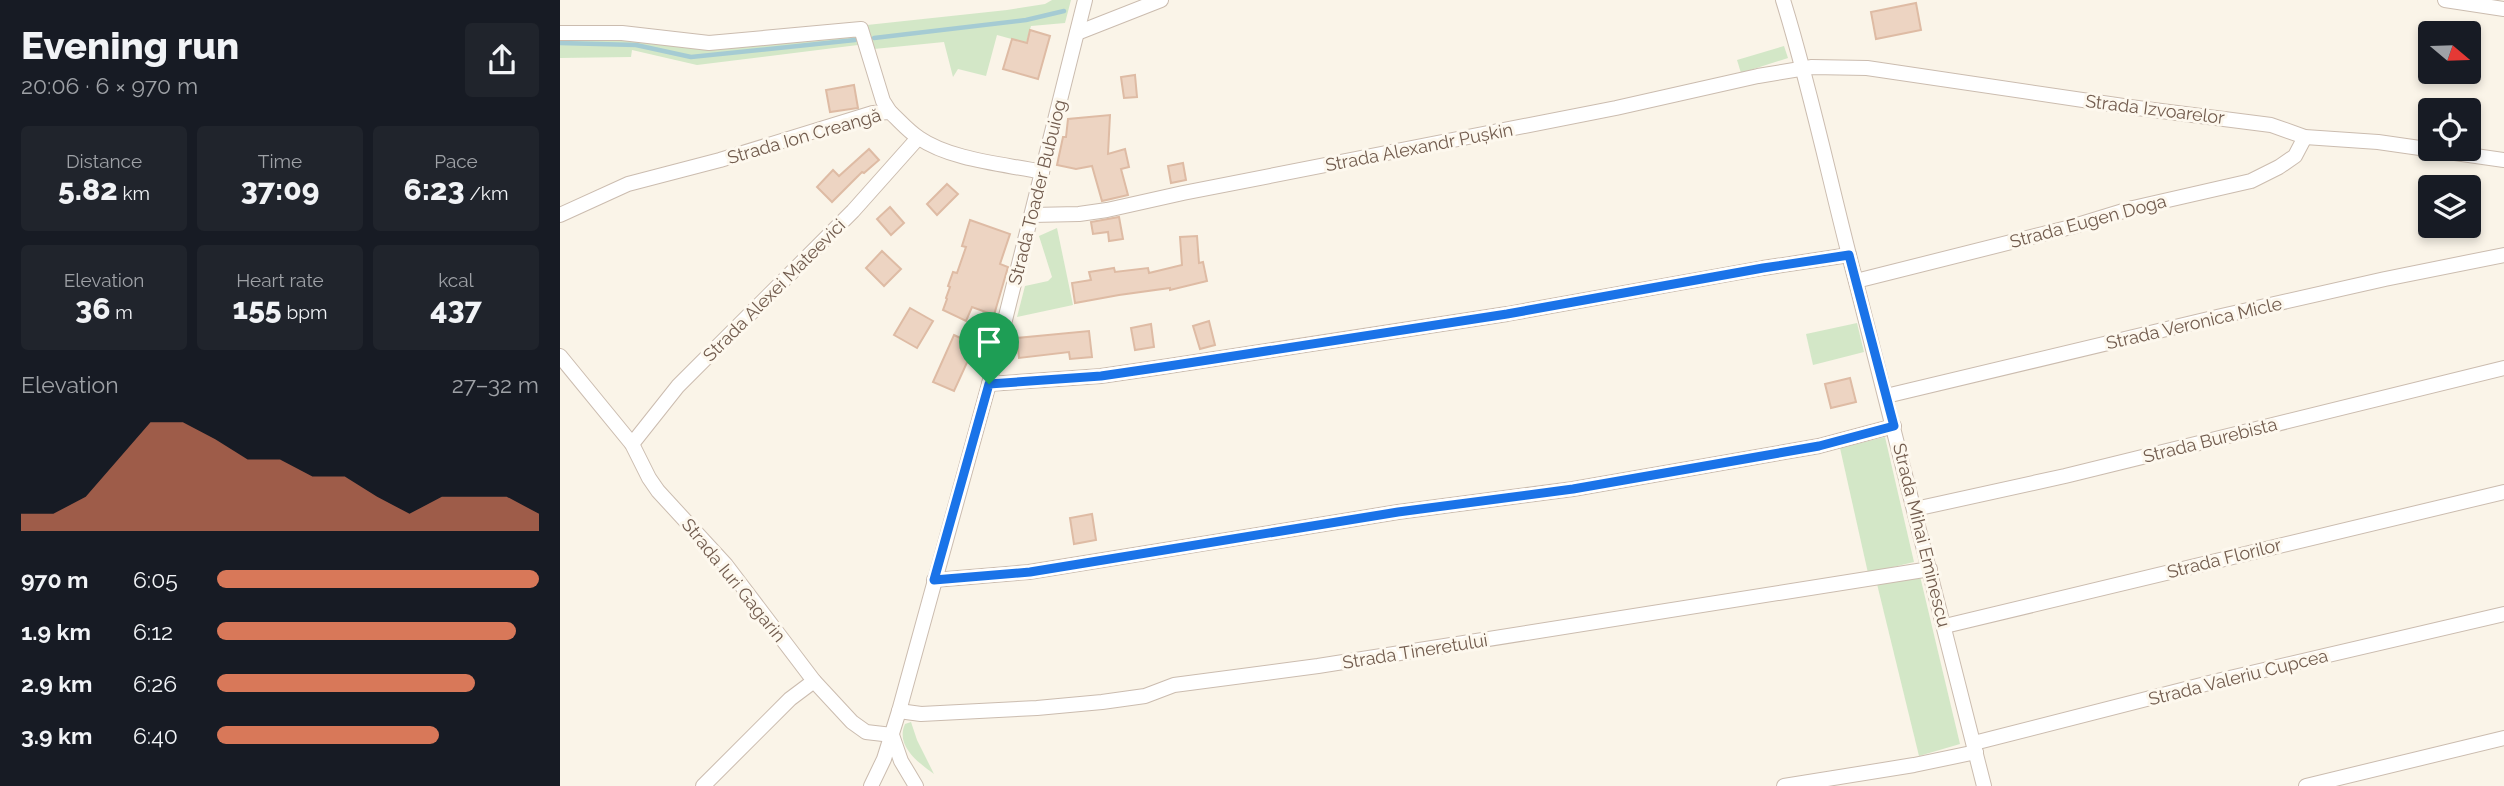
<!DOCTYPE html>
<meta charset="utf-8">
<style>
:root{--surface:#171b24;--page:#20242c;--text:#f1f3f6;--muted:#9ea1a6;--accent:#d87859}
body{margin:0;font-family:Raleway,sans-serif;background:var(--page);color:var(--text);height:100vh;display:flex;flex-direction:column;font-size:26px;white-space:nowrap}
*{box-sizing:border-box;margin:0}
p{font-size:23px;color:var(--muted)}
.icon{flex:none;width:38px;height:38px;fill:none;stroke:currentColor;stroke-width:2;stroke-linecap:round;stroke-linejoin:round}
.map{position:relative;flex:1;overflow:hidden}
.panel{display:flex;flex-direction:column;background:var(--surface);width:560px}
.panel>*{flex:none}
.needle{width:46px;rotate:109deg}
.tools{position:absolute;left:1858px;top:21px;display:grid;gap:14px}
.tools a{display:grid;place-items:center;width:63px;height:63px;border-radius:7px;background:var(--surface);box-shadow:0 4px 10px #0003;font-size:35px}
.pin{position:absolute;display:grid;place-items:center;width:60px;height:60px;color:#fff;margin:-72px -30px;border-radius:50% 50% 50% 0;rotate:-45deg;box-shadow:0 0 7px #0007}
.pin .icon{rotate:45deg}
.round{display:grid;place-items:center;flex:none;width:74px;height:74px;border-radius:7px;background:var(--page)}
.summary{display:flex;align-items:center;justify-content:space-between;height:119px;padding:0 21px}
h1{font-size:38px;font-weight:800;line-height:52px}
.figures{display:grid;grid-template-columns:repeat(3,1fr);gap:10px;height:119px;padding:7px 21px}
.figures div{display:grid;align-content:center;border-radius:7px;background:var(--page);text-align:center}
.figures b{font-size:30px;font-weight:800}
.figures small{font-size:19px;font-weight:400}
.figures p{font-size:19px}
.chart{height:196px;padding:14px 21px}
.chart p{display:flex;justify-content:space-between}
.chart svg{width:100%;height:126px;margin-top:7px;fill:var(--accent);opacity:.7}
ul{padding:0 21px;list-style:none;font-size:23px}
li{display:grid;grid-template-columns:112px 84px 1fr;align-items:center;height:52px}
li i{height:18px;border-radius:9px;background:var(--accent)}
main{display:flex;flex:1;min-height:0}
.map>svg:first-child{display:block}
</style>
<main>
<section class="panel">
<div class="summary"><div><h1>Evening run</h1><p>20:06 · 6 × 970 m</p></div><a class="round"><svg class="icon" aria-label="share" viewBox="0 0 24 24"><path d="M12 15V3M7 8l5-5 5 5M5 13v7h14v-7"/></svg></a></div>
<div class="figures">
<div><p>Distance</p><b>5.82<small> km</small></b></div>
<div><p>Time</p><b>37:09</b></div>
<div><p>Pace</p><b>6:23<small> /km</small></b></div>
</div>
<div class="figures">
<div><p>Elevation</p><b>36<small> m</small></b></div>
<div><p>Heart rate</p><b>155<small> bpm</small></b></div>
<div><p>kcal</p><b>437</b></div>
</div>
<div class="chart"><p><span>Elevation</span>27–32 m</p>
<svg viewBox="0 0 160 44" preserveAspectRatio="none"><path d="M0 44V38L10 38L20 32L30 19L40 6L50 6L60 12L70 19L80 19L90 25L100 25L110 32L120 38L130 32L140 32L150 32L160 38V44z"/></svg>
</div>
<ul>
<li><b>970 m</b>6:05<i style="width:100%"></i></li>
<li><b>1.9 km</b>6:12<i style="width:93%"></i></li>
<li><b>2.9 km</b>6:26<i style="width:80%"></i></li>
<li><b>3.9 km</b>6:40<i style="width:69%"></i></li>
</ul>
</section>
<div class="map">
<svg width="1944" height="786" viewBox="0 0 1944 786">
<rect width="100%" height="100%" fill="#faf4e8"/>
<g fill="#d3e7c7">
<polygon points="492,0 511,0 505,23 471,26 466,43 437,35 426,76 398,69 393,77 384,42 314,49 307,25 447,10 485,4"/>
<polygon points="295,32 298,45 137,65 72,50 71,57 0,58 0,38 59,37 145,48"/>
<polygon points="1224,46 1228,58 1181,73 1177,60"/>
<polygon points="497,228 513,305 457,317 465,286 488,281 492,277 479,236"/>
<polygon points="1297,323 1304,352 1253,365 1246,334"/>
<polygon points="1325,437 1354,562 1308,573 1280,448"/>
<polygon points="1360,576 1400,744 1359,756 1317,584"/>
<path d="M351,722L357,740L374,774C359,763 335,746 345,724Z"/>
</g>
<g fill="none" stroke-linecap="round" stroke-linejoin="round">
<g stroke="#a5cbd3" stroke-width="4.5">
<polyline points="314,38 466,20 504,11"/>
<polyline points="0,43 76,45 131,57 295,40"/>
</g>
</g>
<g fill="#edd4c2" stroke="#debba4" stroke-width="2">
<polygon points="1356,3 1361,30 1316,39 1311,12"/>
<polygon points="470,30 490,36 478,79 443,69 452,39 467,43"/>
<polygon points="575,75 577,97 564,98 561,77"/>
<polygon points="294,85 298,108 270,112 266,90"/>
<polygon points="550,115 548,154 565,149 569,167 561,169 568,195 542,201 532,166 516,169 497,165 503,137 506,137 508,119"/>
<polygon points="309,149 319,160 304,173 302,172 272,202 257,187 273,170 279,176"/>
<polygon points="623,163 626,180 611,183 608,166"/>
<polygon points="387,184 398,194 377,215 367,204"/>
<polygon points="330,207 344,223 331,235 317,219"/>
<polygon points="559,217 563,239 549,241 548,232 533,234 531,222"/>
<polygon points="410,220 450,234 440,264 448,267 434,315 412,307 406,321 383,310 387,299 386,298 390,287 388,286 393,272 397,273 406,247 402,246"/>
<polygon points="637,236 639,263 643,262 647,281 610,290 610,288 559,295 515,303 512,283 531,280 529,272 554,268 555,272 588,268 589,273 622,265 620,237"/>
<polygon points="322,251 341,269 324,286 306,268"/>
<polygon points="350,308 373,321 357,348 334,335"/>
<polygon points="649,321 655,345 640,349 633,326"/>
<polygon points="591,324 594,347 575,350 571,328"/>
<polygon points="529,331 532,357 510,359 509,352 459,358 457,338"/>
<polygon points="394,335 415,345 394,391 373,382"/>
<polygon points="1290,378 1296,402 1271,408 1265,384"/>
<polygon points="532,514 536,540 514,544 510,518"/>
</g>
<g fill="none" stroke-linecap="round" stroke-linejoin="round">
<defs>
<g id="minor">
<path d="M1223,0C1252,93 1271,188 1296,282C1340,450 1382,618 1424,786"/>
<polyline points="1885,0 1944,9"/>
<polyline points="0,33 62,33 149,43 301,29 323,101 330,112"/>
<polyline points="517,33 601,0"/>
<path d="M0,215L68,184L160,160L313,113L330,112C339,120 348,131 359,138C391,160 444,164 482,172"/>
<polyline points="472,215 519,214 547,210 623,193 1056,108 1198,76 1252,67 1307,68 1570,107 1711,125 1745,137 1818,142 1944,160"/>
<polyline points="1296,281 1511,227 1573,208 1691,181 1719,167 1735,156 1745,137"/>
<polyline points="0,356 72,444 89,478 98,491 166,565 254,681 292,722 306,732 332,735 341,761 356,786"/>
<polyline points="429,384 541,376 609,366 947,314 1203,268 1289,255"/>
<polyline points="1326,396 1657,317 1825,279 1944,255"/>
<polyline points="72,444 118,386 293,211 358,138"/>
<polyline points="1355,509 1505,476 1944,368"/>
<polyline points="374,580 469,572 838,512 1013,489 1259,446 1334,426"/>
<polyline points="1385,626 1944,492"/>
<polyline points="339,711 361,714 477,708 542,702 585,696 614,685 758,666 1370,569"/>
<polyline points="1414,743 1657,681 1944,614"/>
<polyline points="143,786 230,699 254,681"/>
<polyline points="311,786 324,759 339,711 429,384 525,0"/>
<polyline points="1224,786 1354,765 1416,752"/>
<polyline points="1746,786 1944,738"/>
</g>
</defs>
<use href="#minor" stroke="#cbbcaf" stroke-width="16"/>
<use href="#minor" stroke="#fff" stroke-width="14"/>
</g>
<g fill="none" stroke-linecap="round" stroke-linejoin="round">
<defs>
<polygon id="route" points="1289,255 1334,426 1259,446 1013,489 838,512 470,572 374,580 429,384 541,376 609,366 947,314 1203,268"/>
</defs>
<use href="#route" stroke="#fff" stroke-width="14"/>
<use href="#route" stroke="#1a73e8" stroke-width="9"/>
</g>
<g text-anchor="middle" dominant-baseline="central" stroke-width="6" stroke-linejoin="round" paint-order="stroke">
<g font-size="18" fill="#725c4e" stroke="#fdf8ee">
<text transform="translate(1595 109) rotate(7)">Strada Izvoarelor</text>
<text transform="translate(244 136) rotate(-16)">Strada Ion Creangă</text>
<text transform="translate(859 147) rotate(-11)">Strada Alexandr Pușkin</text>
<text transform="translate(477 192) rotate(-76)">Strada Toader Bubuiog</text>
<text transform="translate(1528 221) rotate(-15)">Strada Eugen Doga</text>
<text transform="translate(214 290) rotate(-45)">Strada Alexei Mateevici</text>
<text transform="translate(1634 323) rotate(-13)">Strada Veronica Micle</text>
<text transform="translate(1650 440) rotate(-14)">Strada Burebista</text>
<text transform="translate(1362 535) rotate(76)">Strada Mihai Eminescu</text>
<text transform="translate(1664 558) rotate(-14)">Strada Florilor</text>
<text transform="translate(174 580) rotate(51)">Strada Iuri Gagarin</text>
<text transform="translate(855 651) rotate(-9)">Strada Tineretului</text>
<text transform="translate(1678 677) rotate(-14)">Strada Valeriu Cupcea</text>
</g>
</g>
</svg>
<div class="tools">
<a><svg class="needle" viewBox="-14 -14 28 28"><path d="M0-13l5 13h-10z" fill="#e53935"/><path d="M0 13l5-13h-10z" fill="#9ea1a6"/></svg></a>
<a><svg class="icon" aria-label="locate" viewBox="0 0 24 24"><circle cx="12" cy="12" r="6"/><path d="M12 2v4M12 18v4M2 12h4M18 12h4"/></svg></a>
<a><svg class="icon" aria-label="layers" viewBox="0 0 24 24"><path d="M12 4l9 5-9 5-9-5zM3 14l9 5 9-5"/></svg></a>
</div>
<div class="pin" style="left:429px;top:384px;background:#1e9e55"><svg class="icon" aria-label="arrive" viewBox="0 0 24 24"><path d="M6 21V4h12l-3 4 3 4H6"/></svg></div>
</div>
</main>
